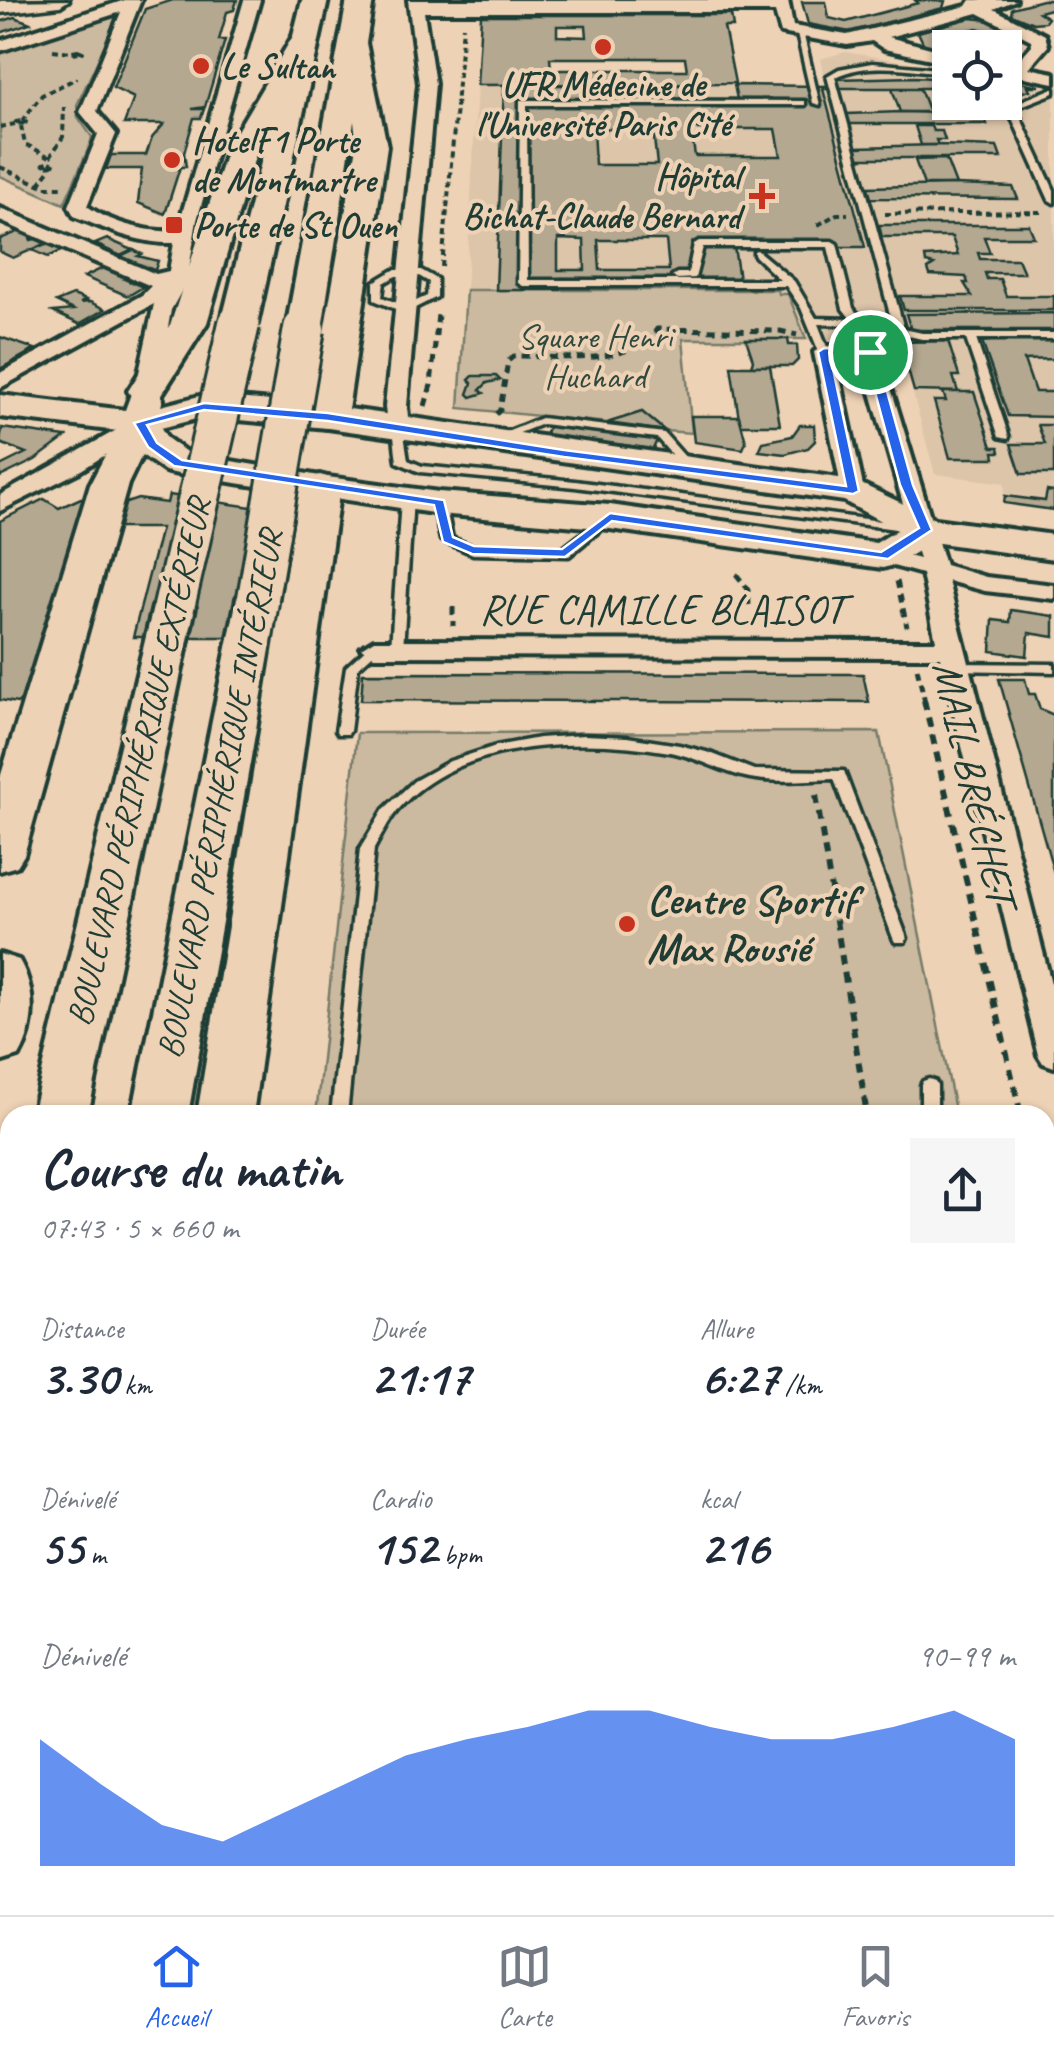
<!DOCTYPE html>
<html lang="fr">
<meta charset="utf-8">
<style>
:root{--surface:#fff;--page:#f6f6f7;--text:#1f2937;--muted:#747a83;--line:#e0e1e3;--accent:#2563eb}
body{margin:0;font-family:Caveat,sans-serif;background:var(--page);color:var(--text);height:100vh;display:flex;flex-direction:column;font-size:38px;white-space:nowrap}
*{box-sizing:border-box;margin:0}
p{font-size:32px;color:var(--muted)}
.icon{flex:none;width:55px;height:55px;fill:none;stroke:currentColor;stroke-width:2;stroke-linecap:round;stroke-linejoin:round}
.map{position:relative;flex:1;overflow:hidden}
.panel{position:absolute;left:0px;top:1105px;width:1055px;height:810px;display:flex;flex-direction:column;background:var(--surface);border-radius:30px 30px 0 0;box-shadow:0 2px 8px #0004}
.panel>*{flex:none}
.controls{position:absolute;left:932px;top:30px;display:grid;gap:20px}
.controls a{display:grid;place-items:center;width:90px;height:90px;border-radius:0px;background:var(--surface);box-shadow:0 2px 8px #0004;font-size:50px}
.pin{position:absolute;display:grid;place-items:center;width:85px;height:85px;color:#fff;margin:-42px;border:5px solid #fff;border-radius:50%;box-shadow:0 2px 10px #0007}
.round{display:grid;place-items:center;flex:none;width:105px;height:105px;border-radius:0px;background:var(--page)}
.head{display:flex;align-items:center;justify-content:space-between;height:170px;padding:0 40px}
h1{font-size:55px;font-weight:600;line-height:75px}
.stats{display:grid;grid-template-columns:repeat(3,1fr);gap:15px;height:170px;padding:10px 40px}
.stats div{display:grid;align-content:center}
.stats b{font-size:50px;font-weight:600}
.stats small{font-size:28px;font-weight:400}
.stats p{font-size:28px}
.chart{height:280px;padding:20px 40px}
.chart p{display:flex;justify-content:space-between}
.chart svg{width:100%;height:180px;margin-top:10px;fill:var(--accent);opacity:.7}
.dock{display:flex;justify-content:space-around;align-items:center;height:140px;border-top:2px solid var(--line);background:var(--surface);font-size:28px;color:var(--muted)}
.dock a{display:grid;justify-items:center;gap:5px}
.dock .current{color:var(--accent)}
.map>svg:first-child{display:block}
</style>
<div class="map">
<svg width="1054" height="1915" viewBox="0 0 1054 1915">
<rect width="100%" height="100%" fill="#eed2b5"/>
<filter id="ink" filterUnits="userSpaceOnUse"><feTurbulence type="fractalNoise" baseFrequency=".01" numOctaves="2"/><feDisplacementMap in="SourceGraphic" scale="20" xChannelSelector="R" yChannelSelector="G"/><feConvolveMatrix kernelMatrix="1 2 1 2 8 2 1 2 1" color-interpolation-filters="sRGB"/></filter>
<g filter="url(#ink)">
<polygon fill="#ddc5aa" points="845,52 950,69 950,102 1005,102 1005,79 1054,89 1054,510 1004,503 1005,483 935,474 898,339 806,339 788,294 779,294 778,290 466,290 477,85 827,85 820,59"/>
<g fill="#ccbaa0" stroke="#767c6a" stroke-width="2.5">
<polygon points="114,16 118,17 77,105 78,117 92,137 90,145 64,204 0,176 0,53"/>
<polygon points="466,290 778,290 779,294 788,294 806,339 683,339 692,433 665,431 642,412 608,423 459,408"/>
<polygon points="879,732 956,1115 316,1115 357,733"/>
<polygon points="1045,1555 1054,1599 1054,1915 208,1915 209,1905 1045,1905"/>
</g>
<g fill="#b4a891" stroke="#1f3d34" stroke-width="2.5" fill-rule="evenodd">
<polygon points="237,0 234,10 227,12 219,40 225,40 205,107 192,109 204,109 201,118 194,118 184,153 186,167 180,167 165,214 138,203 142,169 106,169 111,155 146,155 152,138 164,124 124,124 134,98 113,88 145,9 173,0"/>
<polygon points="915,0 945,1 943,8 850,32 808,24 802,2 826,2 829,18 846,22 918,3"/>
<polygon points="1042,0 1054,0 1054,8 1039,12 1048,18 1045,22 1033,23 1011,14 1012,8"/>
<path d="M481,15H731L733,27H724L735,83L477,85ZM557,26H586L587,37L557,36ZM550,58H685L687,70H551Z"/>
<polygon points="15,17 30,23 0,33 0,22"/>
<polygon points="970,18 989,20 1010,29 995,33 977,28 946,36 948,41 986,48 950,50 924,45 918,32"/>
<polygon points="915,77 950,79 950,88 839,88 836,79"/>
<polygon points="1005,79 1040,86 1028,86 1030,90 1005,97"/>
<path d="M504,85H591L592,98H651L650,85H689L690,99H737L734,85L828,86L829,89H823L865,247H734L739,279L561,278V290H496ZM593,129H653L657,165H595ZM691,129H776L781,156H695ZM558,239L584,240L585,270H558ZM598,240H666L669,270H600Z"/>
<polygon points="892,89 920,89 929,112 900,112"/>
<polygon points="900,112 982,114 987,124 850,124 847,114"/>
<polygon points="915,126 931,126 933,131 942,131 945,140 936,140 938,145 921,145"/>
<polygon points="938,145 997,147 1001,158 859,158 856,147"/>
<polygon points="946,159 956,185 924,185 915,160"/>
<polygon points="955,185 1013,187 1018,199 871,198 868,187"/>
<polygon points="879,225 1029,225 1034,237 984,237 990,253 978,253 980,259 1018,259 1024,273 985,273 987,279 1000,279 1006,296 1054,296 1054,310 904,310 900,296 972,296 964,283 968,283 966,277 930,275 928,269 934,265 926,263 925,257 958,255 952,237 882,237"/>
<polygon points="25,229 32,232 28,234 31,240 43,237 52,241 13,258 0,252 0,239"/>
<polygon points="107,239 128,248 133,250 121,256 95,244"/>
<polygon points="52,241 68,248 48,257 32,250"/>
<polygon points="133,250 142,254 138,256 158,261 153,276 114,259"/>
<polygon points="107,266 130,276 124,279 143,287 128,296 84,277"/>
<polygon points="73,295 86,300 80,303 90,302 105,309 79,324 53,312 73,310 56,302"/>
<polygon points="1054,313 1054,330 911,330 906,314"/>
<polygon points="0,337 35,349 0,369"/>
<polygon points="746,339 788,339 789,345 797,345 798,360 792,366 751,366 753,360"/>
<polygon points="1005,339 1054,339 1054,359 1024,360 1035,392 1054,392 1054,417 1008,416 982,342"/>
<polygon points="948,341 959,376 953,376 958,392 914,391 900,342"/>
<polygon points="731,366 770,366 780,425 740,425"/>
<polygon points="473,376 496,376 500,380 487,383 480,390 484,393 471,397 468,394 472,383 469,380"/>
<polygon points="943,392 974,392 992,447 999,447 1000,452 994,452 995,458 950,458 934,401 946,401"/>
<polygon points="642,412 665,431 608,423 610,422"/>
<polygon points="691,416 739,416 746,442 743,449 694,442"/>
<polygon points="550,423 658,438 653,449 545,435"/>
<polygon points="800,425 814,425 815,441 808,448 785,454 759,451 763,442 792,436"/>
<polygon points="1038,425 1054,425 1054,474 1021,474 1011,444 1045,444"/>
<polygon points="2,428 65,437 66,437 35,460 0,477 0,466 26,453 0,443"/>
<polygon points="1047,491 1054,492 1054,510 1004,503 1005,496 1045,501"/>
<polygon points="169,495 293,513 273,637 133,637 161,528 114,528 123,504 138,499 167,503"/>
<polygon points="81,498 85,501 21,700 17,703 0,700 0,521 44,499 59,508"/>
<polygon points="1011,610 1054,616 1054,637 1029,633 1027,656 991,651 993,620 1010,622"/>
<polygon points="363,673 863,674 869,702 361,700"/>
<polygon points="999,679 1025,679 1029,694 1035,694 1040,709 1054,715 1054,873"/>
</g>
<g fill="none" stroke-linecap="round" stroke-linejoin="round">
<defs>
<g id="service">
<polygon points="796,30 803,32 820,105 813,103"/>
<path d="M872,63L950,70V74C914,70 869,60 835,77L904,329L922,333H1054V339H976L1009,437L1008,439L999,437L966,339H922L869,327L874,333L875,352L870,355L865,352L864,333L857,325L818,324L829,352L824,355L819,352L801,308L786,286H523L518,283L520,100L802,101H805V105H527L528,280H780L754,255V251L757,250L794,281L816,318L851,319L843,309L828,247H703L695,278L677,279L672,276L677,273H688L694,244L699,241H832L837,244L853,308L862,319L893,326L827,76L839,69Z"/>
<polygon points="1051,89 1054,89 1054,93 1016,108 1054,190 1054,203 1049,200 1007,107"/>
<path d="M394,270H421L437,279V297L405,313L374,300V282ZM396,276H419L429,282L427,296L405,306L382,297L384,283Z"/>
<polygon points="541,418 664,433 694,467 692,469 684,469 657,438 542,424 499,441 490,439"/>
<polygon points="398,425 403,428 408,460 422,466 575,481 911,525 917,528 911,531 575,487 420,472 397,462 393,428"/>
<polygon points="407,496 413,499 403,648 397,652 391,648 401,499"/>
<polygon points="439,500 445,503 452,538 475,547 562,549 606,515 614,515 616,517 569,556 473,554 441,540 433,503"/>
<polygon points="374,644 380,648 358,668 350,731 348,734 338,734 336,731 346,667 370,645"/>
<polygon points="955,663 1054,664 1054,672 951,670 951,664"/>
<path d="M584,735L627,737L679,745L710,753L754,770L844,771L907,938L905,942H895L893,938L834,779C807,780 777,783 750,778C723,773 698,757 670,752C583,737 453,738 393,816C386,826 380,838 374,849L347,1115H331L360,849L384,809L414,781L450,761L496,746L539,738Z"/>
<polygon points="929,1079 935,1081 937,1085 937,1115 921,1115 921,1085 923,1081"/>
</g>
<g id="minor">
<path d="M125,0H141L97,111L116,134L87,206C110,223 148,233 177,231L244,0H260L197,220L187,281L171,310L157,391L146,397L135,391L154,304L0,388V373L142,295L151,286L0,221V208L156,274L169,271L174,243C138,244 106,229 74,216L69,206L98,134L80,112L121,12L0,51V41Z"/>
<polygon points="408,0 788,0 793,26 847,35 967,6 971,0 1016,0 994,9 1045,35 1048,46 1029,68 1054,73 1054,83 1005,73 1005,63 1014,65 1032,45 1031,40 978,13 888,37 950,53 950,63 884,49 872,41 847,45 781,33 775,12 424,12 435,84 407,406 409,428 398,435 387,428 385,406 419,84"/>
<polygon points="824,346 870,346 880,352 945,565 986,577 1054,585 1054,599 985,591 948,581 1054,995 1054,1067 1043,1063 1038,1055 940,657 374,656 361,648 374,640 936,641 922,574 875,561 871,556 883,549 919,559 861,358 836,358 864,491 853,498 842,491 814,352"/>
<polygon points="140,417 151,423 148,428 78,472 0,511 0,495"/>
</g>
<polygon id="tertiary" points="69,0 60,6 0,13 0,1"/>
<path id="primary" d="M145,388L158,391L163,399L161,406L203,395L328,406L853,480L935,519L1054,535V559L932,542L897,564L883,568L610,529L439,514L178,474L165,471L142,455L128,484L24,855L17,866L0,871V778L90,484L118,431L0,417V395L125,410L132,391ZM204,417L328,428L844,501L897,530L876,543L610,505L439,492L320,476L189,454L167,438L161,428Z"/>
<g id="trunk">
<polygon points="302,0 328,0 257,324 251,331 239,335 227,331 221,324 271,122 258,146 207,323 159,399 146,402 133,399 128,391 171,323 228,146 293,36"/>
<polygon points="347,0 373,0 366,43 387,146 347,417 341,425 328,428 315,425 309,417 357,146 354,121 322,329 316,336 304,340 292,336 286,329"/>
<polygon points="320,475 334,479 340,487 253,1115 197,1115 300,487 306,479"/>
<polygon points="258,585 273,589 279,598 188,1115 132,1115 237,598 243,589"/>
<polygon points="174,594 189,598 195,607 88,1115 32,1115 153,607 159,598"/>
<path d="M0,954L19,960C36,989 36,1027 19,1056L0,1062Z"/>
<polygon points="10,1309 10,1404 0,1408 0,1313"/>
<polygon points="10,1866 10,1905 50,1905 48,1915 0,1915 0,1870"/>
<polygon points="66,1905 144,1905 143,1915 65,1915"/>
</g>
</defs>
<use href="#service" stroke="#1f3d34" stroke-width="7"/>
<use href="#minor" stroke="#1f3d34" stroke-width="8"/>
<use href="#tertiary" stroke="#1f3d34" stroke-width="7"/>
<use href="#primary" stroke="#1f3d34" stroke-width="8"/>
<use href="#trunk" stroke="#1f3d34" stroke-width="8"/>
<g stroke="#1f3d34" stroke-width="4" stroke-dasharray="6 4" stroke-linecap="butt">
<polyline points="53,50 71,52"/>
<polygon points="78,50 83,52 71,53 72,51"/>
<polyline points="22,121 42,95 77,78"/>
<polygon points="22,121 28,123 15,124 16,122"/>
<polyline points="21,126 25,144 50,157"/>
<polyline points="0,127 15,124"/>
<polyline points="50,157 63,137 64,107"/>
<polygon points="50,162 56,165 43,166 44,164"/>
<polyline points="0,167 45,187 64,187"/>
<polyline points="39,184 51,168"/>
<polyline points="885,214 1043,212"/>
<polyline points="818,225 837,214 848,214"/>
<polyline points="442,267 463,26"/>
</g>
<g stroke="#1f3d34" stroke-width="5" stroke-dasharray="8 6" stroke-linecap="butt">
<polyline points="425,406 431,385 438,314"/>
<path d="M496,414L500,410L508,361L514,356C556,356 630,368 657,329L780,331L797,335"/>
<polyline points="736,574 748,589 749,605"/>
<polyline points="897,581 907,627"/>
<polyline points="453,607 453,626"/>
<polyline points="917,668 925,702"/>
</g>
<g stroke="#1f3d34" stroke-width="6" stroke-dasharray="10 8" stroke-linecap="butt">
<polyline points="924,700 1021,1115"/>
<polyline points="816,795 867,1115"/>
<polyline points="1045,1204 1054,1210"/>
</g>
<use href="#service" fill="#eed2b5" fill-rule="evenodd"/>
<use href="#minor" fill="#eed2b5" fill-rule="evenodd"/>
<use href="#tertiary" fill="#eed2b5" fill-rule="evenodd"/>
<use href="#primary" fill="#eed2b5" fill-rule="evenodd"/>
<use href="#trunk" fill="#eed2b5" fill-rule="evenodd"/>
<defs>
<g id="trunk-bridge">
<polyline points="258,598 304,329"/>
<polyline points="174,607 239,324"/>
</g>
</defs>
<use href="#trunk-bridge" stroke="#1f3d34" stroke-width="46" stroke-linecap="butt"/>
<use href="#trunk-bridge" stroke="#eed2b5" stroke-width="40"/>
</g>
</g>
<path fill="#2563eb" stroke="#fff" stroke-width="2.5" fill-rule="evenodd" d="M824,348L876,352L913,485L932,530L888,559L612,521L565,557L472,554L443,542L434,505L174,466L148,447L134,423L204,403L328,413L564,450L846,486L818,352ZM830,355H865L900,485L919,528L881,552L610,513L562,549L474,546L453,537L444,500L182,460L157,443L147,425L204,410L328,421L564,457L853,494L859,491Z"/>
<g fill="#c8321e" stroke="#eed2b5" stroke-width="4">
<circle cx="603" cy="47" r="10"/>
<circle cx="201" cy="66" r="10"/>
<circle cx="172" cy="160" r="10"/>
<path d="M757 181h10v10h10v10h-10v10h-10v-10h-10v-10h10z"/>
<rect x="164" y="215" width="20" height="20" rx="5"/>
<circle cx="627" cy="924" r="10"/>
</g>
<g text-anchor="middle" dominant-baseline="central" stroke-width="8" stroke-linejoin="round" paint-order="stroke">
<g font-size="35" font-weight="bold" fill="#1f3d34" stroke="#eed2b5" text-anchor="start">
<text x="221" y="66">Le Sultan</text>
<text x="603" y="84" text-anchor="middle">UFR Médecine de<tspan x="603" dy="40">l'Université Paris Cité</tspan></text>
<text x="192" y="140">HotelF1 Porte<tspan x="192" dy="40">de Montmartre</tspan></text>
<text x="740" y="176" text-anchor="end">Hôpital<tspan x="740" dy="40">Bichat-Claude Bernard</tspan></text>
<text x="194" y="225">Porte de St Ouen</text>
</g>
<g font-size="35" fill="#304a3f" stroke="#eed2b5">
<text x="595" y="336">Square Henri<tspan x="595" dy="40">Huchard</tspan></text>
</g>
<g font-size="35" fill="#1f3d34" stroke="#eed2b5">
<text transform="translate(139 762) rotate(-77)">BOULEVARD PÉRIPHÉRIQUE EXTÉRIEUR</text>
<text transform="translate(220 794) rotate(-79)">BOULEVARD PÉRIPHÉRIQUE INTÉRIEUR</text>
</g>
<g font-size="42" fill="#1f3d34" stroke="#eed2b5">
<text x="662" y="609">RUE CAMILLE BLAISOT</text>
<text transform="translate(974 783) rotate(77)">MAIL BRÉCHET</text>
</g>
<g font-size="42" font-weight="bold" fill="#1f3d34" stroke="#eed2b5" text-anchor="start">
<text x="647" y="900">Centre Sportif<tspan x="647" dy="48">Max Rousié</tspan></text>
</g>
</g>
</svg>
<div class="controls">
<a><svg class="icon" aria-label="locate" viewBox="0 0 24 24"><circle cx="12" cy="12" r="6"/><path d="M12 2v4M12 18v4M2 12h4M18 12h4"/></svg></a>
</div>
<div class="pin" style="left:870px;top:352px;background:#1e9e55"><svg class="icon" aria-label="arrive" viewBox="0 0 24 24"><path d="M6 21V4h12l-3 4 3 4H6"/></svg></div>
<section class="panel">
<div class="head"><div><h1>Course du matin</h1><p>07:43 · 5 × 660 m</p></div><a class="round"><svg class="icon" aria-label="share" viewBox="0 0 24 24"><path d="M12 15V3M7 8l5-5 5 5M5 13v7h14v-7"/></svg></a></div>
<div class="stats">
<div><p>Distance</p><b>3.30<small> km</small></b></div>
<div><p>Durée</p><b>21:17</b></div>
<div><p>Allure</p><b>6:27<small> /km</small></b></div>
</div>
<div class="stats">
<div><p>Dénivelé</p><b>55<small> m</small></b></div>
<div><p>Cardio</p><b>152<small> bpm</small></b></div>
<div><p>kcal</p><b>216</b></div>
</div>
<div class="chart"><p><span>Dénivelé</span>90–99 m</p>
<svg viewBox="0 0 160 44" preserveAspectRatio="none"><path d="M0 44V13L10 24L20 34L30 38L40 31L50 24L60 17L70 13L80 10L90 6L100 6L110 10L120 13L130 13L140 10L150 6L160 13V44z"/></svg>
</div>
</section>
</div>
<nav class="dock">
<a class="current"><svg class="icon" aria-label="home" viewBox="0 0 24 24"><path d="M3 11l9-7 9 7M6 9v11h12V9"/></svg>Accueil</a>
<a><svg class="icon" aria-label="map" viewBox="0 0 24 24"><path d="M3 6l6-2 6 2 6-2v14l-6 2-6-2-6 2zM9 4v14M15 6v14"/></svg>Carte</a>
<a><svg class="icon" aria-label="saved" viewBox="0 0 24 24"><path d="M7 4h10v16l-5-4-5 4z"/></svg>Favoris</a>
</nav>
